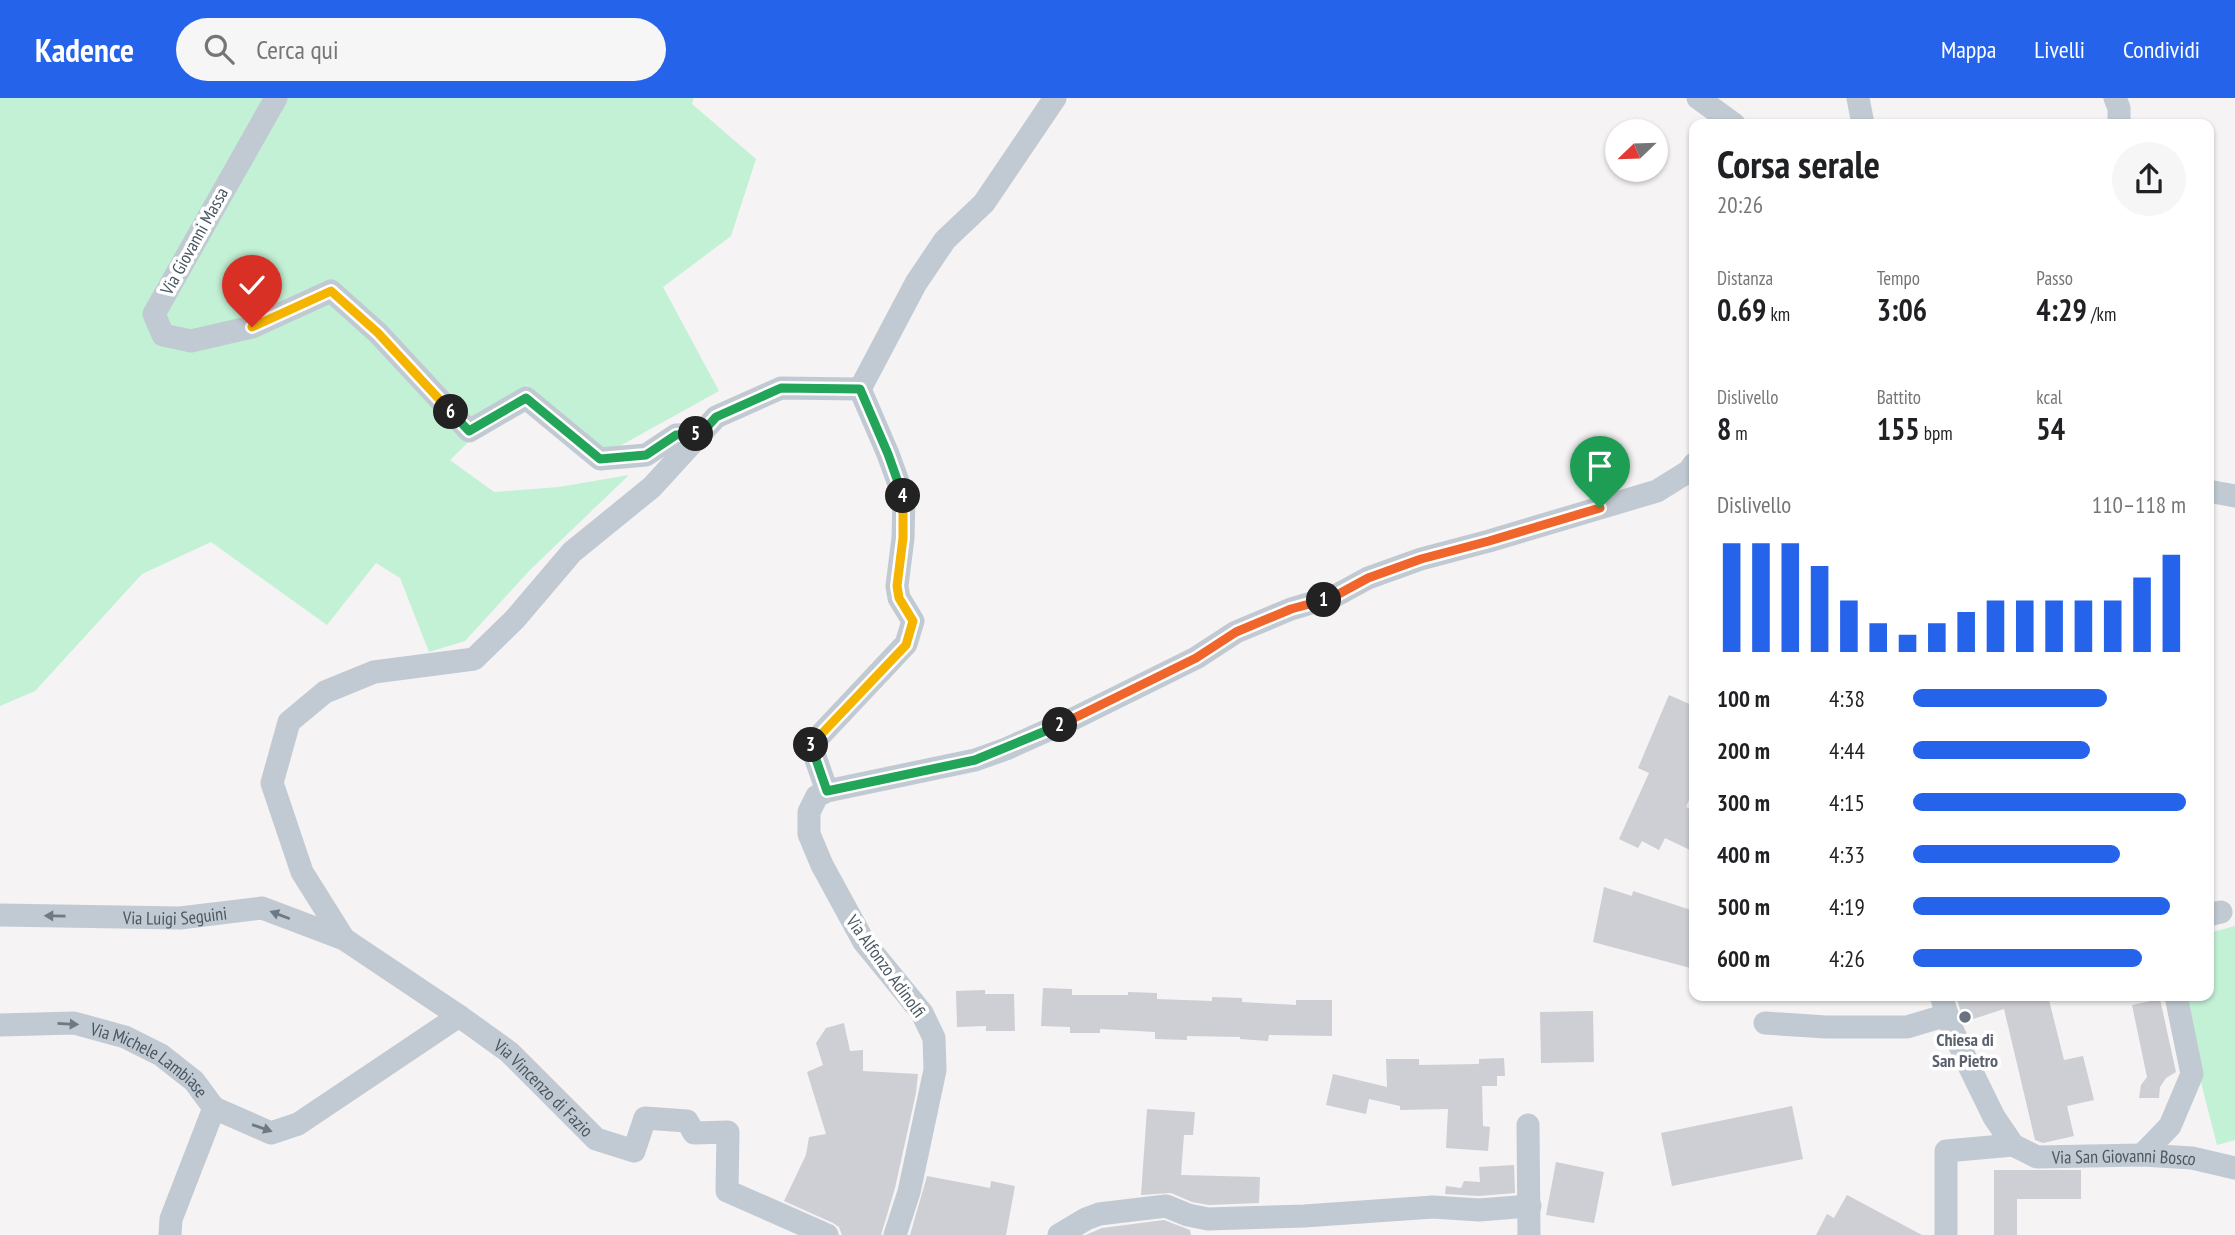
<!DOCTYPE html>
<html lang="it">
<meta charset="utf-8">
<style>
:root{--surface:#fff;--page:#f6f6f6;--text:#202124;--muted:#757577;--accent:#2563eb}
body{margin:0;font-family:"PT Sans Narrow",sans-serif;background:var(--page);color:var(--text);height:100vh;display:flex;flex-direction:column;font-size:26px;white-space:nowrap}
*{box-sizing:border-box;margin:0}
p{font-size:23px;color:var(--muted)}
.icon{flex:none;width:38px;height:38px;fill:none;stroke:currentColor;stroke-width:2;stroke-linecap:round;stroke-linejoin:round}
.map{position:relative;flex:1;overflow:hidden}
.details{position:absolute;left:1689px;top:21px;width:525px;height:882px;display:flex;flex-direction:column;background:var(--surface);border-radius:14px;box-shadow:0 2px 5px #0004}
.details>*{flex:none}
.needle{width:46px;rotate:247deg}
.fabs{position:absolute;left:1605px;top:21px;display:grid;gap:14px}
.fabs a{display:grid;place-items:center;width:63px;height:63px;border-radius:50%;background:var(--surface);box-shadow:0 2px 5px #0004;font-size:35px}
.pin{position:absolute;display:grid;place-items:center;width:60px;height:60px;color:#fff;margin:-72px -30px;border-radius:50% 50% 50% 0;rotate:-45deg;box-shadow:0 0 7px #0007}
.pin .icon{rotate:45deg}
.km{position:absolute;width:35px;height:35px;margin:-18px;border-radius:50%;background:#222;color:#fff;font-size:19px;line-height:35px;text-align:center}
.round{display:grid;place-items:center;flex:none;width:74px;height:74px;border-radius:37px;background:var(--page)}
.headline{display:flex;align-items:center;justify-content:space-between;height:119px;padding:0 28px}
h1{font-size:38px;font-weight:700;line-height:52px}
.metrics{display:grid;grid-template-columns:repeat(3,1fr);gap:10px;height:119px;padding:7px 28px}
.metrics div{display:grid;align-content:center}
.metrics b{font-size:30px;font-weight:700}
.metrics small{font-size:19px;font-weight:400}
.metrics p{font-size:19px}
.chart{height:196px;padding:14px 28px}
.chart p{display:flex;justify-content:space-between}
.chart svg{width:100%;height:126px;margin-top:7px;stroke:var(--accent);stroke-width:6}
ul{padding:0 28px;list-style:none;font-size:23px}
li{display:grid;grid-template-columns:112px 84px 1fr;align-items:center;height:52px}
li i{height:18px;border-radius:9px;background:var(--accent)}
header{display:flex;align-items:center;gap:42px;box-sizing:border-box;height:98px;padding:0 35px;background:var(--accent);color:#fff}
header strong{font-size:33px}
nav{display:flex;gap:38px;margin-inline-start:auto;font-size:24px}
.search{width:490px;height:63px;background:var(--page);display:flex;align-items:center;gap:18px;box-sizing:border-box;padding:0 24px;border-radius:38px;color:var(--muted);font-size:26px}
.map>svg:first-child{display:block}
</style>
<header>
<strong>Kadence</strong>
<div class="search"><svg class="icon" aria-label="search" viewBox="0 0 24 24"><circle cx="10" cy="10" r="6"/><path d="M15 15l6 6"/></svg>Cerca qui</div>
<nav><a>Mappa</a><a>Livelli</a><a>Condividi</a></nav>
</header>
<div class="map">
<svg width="2235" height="1137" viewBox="0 0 2235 1137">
<rect width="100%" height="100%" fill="#f5f3f3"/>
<g fill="#c3f1d5">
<polygon points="0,0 694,0 692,6 756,61 731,138 663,189 719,293 609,354 527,287 450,362 494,394 559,389 629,377 530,472 465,543 429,554 400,480 376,465 327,527 211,444 142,476 35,593 0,608"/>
<polygon points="2235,828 2235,1042 2217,1047 2179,898 2208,898 2209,835"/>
</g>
<g fill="#cdcfd5">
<polygon points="1669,597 1694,608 1694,690 1686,709 1694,713 1694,754 1665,740 1659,752 1642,743 1638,750 1619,741 1649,675 1638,670"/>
<polygon points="1604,789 1632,798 1633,793 1694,813 1694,871 1593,844"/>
<polygon points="1043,890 1072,891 1072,897 1128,897 1128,894 1157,895 1157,901 1212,903 1212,899 1242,900 1242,904 1296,907 1296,902 1332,902 1332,938 1269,937 1268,943 1240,941 1240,939 1187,938 1187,942 1155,941 1155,934 1100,931 1100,935 1070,935 1070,929 1041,928"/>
<polygon points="985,892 985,896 1014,896 1015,933 986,933 986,928 957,929 956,893"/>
<polygon points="1956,898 2048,898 2064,962 2083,958 2094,1002 2067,1008 2074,1038 2043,1045 2035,1042 2004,911 1964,924"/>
<polygon points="2160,901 2176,974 2166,980 2160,989 2159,1000 2139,1000 2141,987 2147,979 2132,907"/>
<polygon points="1593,913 1594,964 1541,965 1540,914"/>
<polygon points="844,925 850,953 863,952 863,973 918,976 916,995 895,1090 881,1137 842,1137 839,1129 833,1125 784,1103 806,1057 809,1039 826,1036 807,974 823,967 816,945 826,930"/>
<polygon points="1504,960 1505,978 1497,978 1497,988 1482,988 1483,1028 1490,1029 1488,1053 1446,1050 1448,1011 1400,1012 1400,1008 1369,1001 1366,1016 1326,1007 1333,976 1387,989 1386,961 1419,961 1419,967 1479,966 1479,961"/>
<polygon points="1792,1008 1803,1061 1672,1088 1661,1035"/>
<polygon points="1147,1011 1195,1014 1193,1037 1184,1037 1181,1077 1260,1079 1259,1105 1209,1107 1192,1104 1171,1095 1141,1097"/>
<polygon points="1556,1064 1604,1074 1594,1125 1546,1117"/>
<polygon points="1514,1067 1515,1095 1479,1098 1445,1096 1446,1088 1461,1090 1464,1083 1480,1084 1479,1069"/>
<polygon points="1994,1072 2081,1072 2081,1101 2017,1101 2017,1137 1994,1137"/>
<polygon points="927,1078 990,1090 991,1083 1015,1088 1006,1137 910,1137"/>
<polygon points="1847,1097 1922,1137 1816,1137 1827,1116 1834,1120"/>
<polygon points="1164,1122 1190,1132 1191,1137 1086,1137 1102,1130"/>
</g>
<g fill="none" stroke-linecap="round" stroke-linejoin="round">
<g stroke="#c1cad2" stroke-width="23">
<polyline points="276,0 154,216 163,237 191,243 252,229 331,193 378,235 469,333 526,300 600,361 646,357 676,337 701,336"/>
<polyline points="1698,0 1734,26"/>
<polyline points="1858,0 1863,26"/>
<polyline points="2115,0 2119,10 2119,26"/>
<polyline points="860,291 916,185 945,142 984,105 1055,0"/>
<polyline points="2208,393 2235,398"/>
<polyline points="827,693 811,647 906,546 913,523 899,500 897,488 903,440 904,400 888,356 860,291"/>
<path id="s1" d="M0,817L180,820L262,810L344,841L459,918L509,954L596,1041L634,1053L645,1020L687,1023L694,1035L728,1034L727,1093L827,1137"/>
<polyline points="2208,817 2221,814"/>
<polyline points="344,841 302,774 272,685 289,624 325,594 374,574 474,561 515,521 572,454 652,389 716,319 781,290 860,291"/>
<path id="s2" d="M1941,898L1952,931L1971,972L1994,1019L2013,1047L2037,1059L2142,1057L2192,1060L2235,1070"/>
<polyline points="1765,925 1826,929 1907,929 1947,917"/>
<path id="s3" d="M0,927L74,925L125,939L161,957L194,983L214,1010L271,1035L298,1026L459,918"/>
<polyline points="1528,1027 1529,1137"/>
<polyline points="2142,1057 2170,1028 2192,976 2176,898"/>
<polyline points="170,1137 171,1121 214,1010"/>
<polyline points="895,1137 909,1094 935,972 934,940 922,915 864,844 822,767 809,736 809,714 817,698 827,693 975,662 1006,651 1075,620 1196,560 1236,534 1291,511 1335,498 1368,480 1421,461 1489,443 1657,393 1689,373 1694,366"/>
<polyline points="1059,1137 1086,1121 1099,1116 1166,1108 1188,1117 1208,1121 1304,1118 1433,1109 1479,1112 1530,1108"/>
<polyline points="1946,1137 1946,1053 2013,1047"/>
</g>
</g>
<defs><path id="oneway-solid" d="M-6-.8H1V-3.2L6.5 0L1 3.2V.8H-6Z" transform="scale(1.75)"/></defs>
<g fill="#6e7983">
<use href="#oneway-solid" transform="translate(280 817) rotate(-159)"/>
<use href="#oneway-solid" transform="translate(55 818) rotate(-179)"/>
<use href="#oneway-solid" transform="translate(68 926) rotate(3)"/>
<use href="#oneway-solid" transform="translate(262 1030) rotate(19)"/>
</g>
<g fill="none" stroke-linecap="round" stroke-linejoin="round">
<defs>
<polyline id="split-1" points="1324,502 1335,498 1368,480 1421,461 1489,443 1600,410"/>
<polyline id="split-2" points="1060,627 1196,560 1236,534 1291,511 1324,502"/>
<polyline id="split-3" points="811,647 827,693 975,662 1060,627"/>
<polyline id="split-4" points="811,647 906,547 913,523 899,500 897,488 903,440 903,398"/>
<polyline id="split-5" points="696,336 701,336 716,319 781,290 860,291 888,356 903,398"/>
<polyline id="split-6" points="451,314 469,333 526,300 600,361 646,357 676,337 696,336"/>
<polyline id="split-7" points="252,229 331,193 378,235 451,314"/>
</defs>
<use href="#split-1" stroke="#fff" stroke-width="14"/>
<use href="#split-2" stroke="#fff" stroke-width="14"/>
<use href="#split-3" stroke="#fff" stroke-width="14"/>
<use href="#split-4" stroke="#fff" stroke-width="14"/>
<use href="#split-5" stroke="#fff" stroke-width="14"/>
<use href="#split-6" stroke="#fff" stroke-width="14"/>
<use href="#split-7" stroke="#fff" stroke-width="14"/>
<use href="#split-1" stroke="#f0652b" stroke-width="9"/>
<use href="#split-2" stroke="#f0652b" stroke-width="9"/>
<use href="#split-3" stroke="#22a559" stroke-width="9"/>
<use href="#split-4" stroke="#f5b400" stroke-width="9"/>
<use href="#split-5" stroke="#22a559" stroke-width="9"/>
<use href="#split-6" stroke="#22a559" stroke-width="9"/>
<use href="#split-7" stroke="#f5b400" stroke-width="9"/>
</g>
<circle fill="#6b7280" stroke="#fff" stroke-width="2.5" cx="1965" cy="919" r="7"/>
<g text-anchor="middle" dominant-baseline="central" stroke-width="7" stroke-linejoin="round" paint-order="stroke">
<g font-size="18" fill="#4a5661" stroke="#fff">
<text transform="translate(194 143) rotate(-61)">Via Giovanni Massa</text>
<text stroke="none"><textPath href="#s1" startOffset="175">Via Luigi Seguini</textPath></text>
<text transform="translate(886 868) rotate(54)">Via Alfonzo Adinolfi</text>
<text stroke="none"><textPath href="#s3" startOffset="159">Via Michele Lambiase</textPath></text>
<text stroke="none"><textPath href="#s1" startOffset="600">Via Vincenzo di Fazio</textPath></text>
<text stroke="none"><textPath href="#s2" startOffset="280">Via San Giovanni Bosco</textPath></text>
</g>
<g font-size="18" font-weight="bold" fill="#5b616d" stroke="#fff">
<text x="1965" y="941">Chiesa di<tspan x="1965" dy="21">San Pietro</tspan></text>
</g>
</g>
</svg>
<div class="fabs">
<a><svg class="needle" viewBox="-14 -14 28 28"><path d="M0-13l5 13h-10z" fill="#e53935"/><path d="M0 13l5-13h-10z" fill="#757577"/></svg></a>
</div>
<div class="pin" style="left:1600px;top:410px;background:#1e9e55"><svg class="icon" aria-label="arrive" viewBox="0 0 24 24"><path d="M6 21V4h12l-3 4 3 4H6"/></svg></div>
<div class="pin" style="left:252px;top:229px;background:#d93025"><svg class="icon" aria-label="check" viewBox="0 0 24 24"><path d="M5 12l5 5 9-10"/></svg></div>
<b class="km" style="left:1324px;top:502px">1</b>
<b class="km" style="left:1060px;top:627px">2</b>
<b class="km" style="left:811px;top:647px">3</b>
<b class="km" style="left:903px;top:398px">4</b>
<b class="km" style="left:696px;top:336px">5</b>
<b class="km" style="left:451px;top:314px">6</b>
<section class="details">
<div class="headline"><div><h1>Corsa serale</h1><p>20:26</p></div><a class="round"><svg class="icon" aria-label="share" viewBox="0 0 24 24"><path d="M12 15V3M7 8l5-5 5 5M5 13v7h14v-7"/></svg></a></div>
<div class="metrics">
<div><p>Distanza</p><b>0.69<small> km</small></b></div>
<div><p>Tempo</p><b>3:06</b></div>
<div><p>Passo</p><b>4:29<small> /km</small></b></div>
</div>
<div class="metrics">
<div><p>Dislivello</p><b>8<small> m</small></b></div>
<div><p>Battito</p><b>155<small> bpm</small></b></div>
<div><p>kcal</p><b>54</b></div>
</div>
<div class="chart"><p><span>Dislivello</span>110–118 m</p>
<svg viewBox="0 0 160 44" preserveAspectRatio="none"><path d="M5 44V6M15 44V6M25 44V6M35 44V14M45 44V26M55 44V34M65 44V38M75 44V34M85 44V30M95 44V26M105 44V26M115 44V26M125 44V26M135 44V26M145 44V18M155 44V10"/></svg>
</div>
<ul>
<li><b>100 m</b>4:38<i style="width:71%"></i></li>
<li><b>200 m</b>4:44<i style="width:65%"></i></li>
<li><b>300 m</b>4:15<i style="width:100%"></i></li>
<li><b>400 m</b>4:33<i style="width:76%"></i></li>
<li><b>500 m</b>4:19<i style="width:94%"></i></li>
<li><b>600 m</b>4:26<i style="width:84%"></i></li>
</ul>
</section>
</div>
